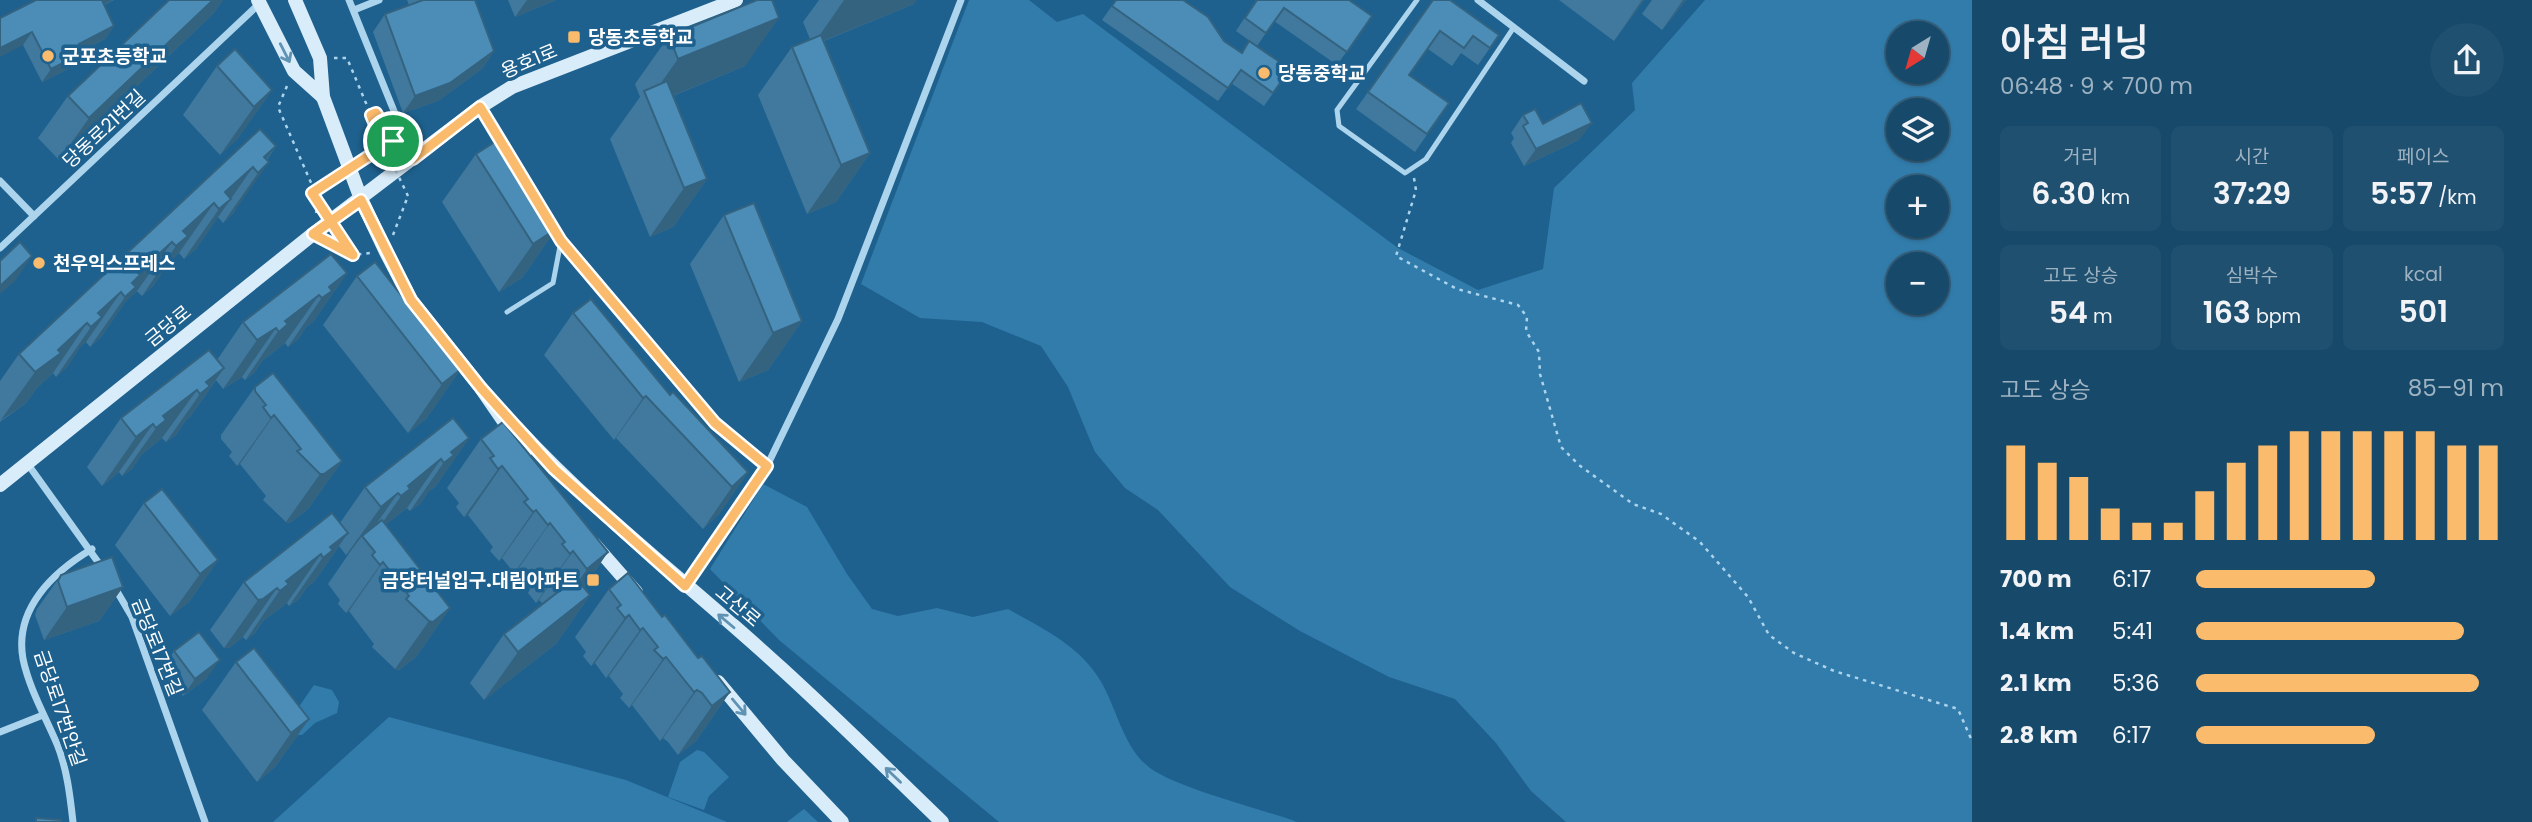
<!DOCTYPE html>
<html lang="ko">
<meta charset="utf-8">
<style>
:root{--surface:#16496a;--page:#1f5070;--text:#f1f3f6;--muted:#9eb2c1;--line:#35617e;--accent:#fbbb6c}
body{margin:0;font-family:Poppins,"Noto Sans KR",sans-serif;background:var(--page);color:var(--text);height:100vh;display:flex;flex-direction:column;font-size:26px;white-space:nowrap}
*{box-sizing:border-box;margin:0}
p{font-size:23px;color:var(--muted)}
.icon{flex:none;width:38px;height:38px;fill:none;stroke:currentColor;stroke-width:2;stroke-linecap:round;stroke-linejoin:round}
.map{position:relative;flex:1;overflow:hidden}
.panel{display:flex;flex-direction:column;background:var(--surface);width:560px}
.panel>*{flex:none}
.needle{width:46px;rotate:217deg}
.fabs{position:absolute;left:1886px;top:21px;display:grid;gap:14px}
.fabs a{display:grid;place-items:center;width:63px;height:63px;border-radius:50%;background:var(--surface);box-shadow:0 2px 5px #0004,0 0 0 2px var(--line);font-size:35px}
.pin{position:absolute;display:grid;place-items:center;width:60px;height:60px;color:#fff;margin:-30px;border:4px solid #fff;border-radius:50%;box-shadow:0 2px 7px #0007}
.round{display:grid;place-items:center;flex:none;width:74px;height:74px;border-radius:37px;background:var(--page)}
.head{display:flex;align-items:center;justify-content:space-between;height:119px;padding:0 28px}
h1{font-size:38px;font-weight:600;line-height:52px}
.metrics{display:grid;grid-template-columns:repeat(3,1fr);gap:10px;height:119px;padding:7px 28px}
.metrics div{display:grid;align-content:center;border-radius:10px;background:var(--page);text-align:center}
.metrics b{font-size:30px;font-weight:600}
.metrics small{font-size:19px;font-weight:400}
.metrics p{font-size:19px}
.chart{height:196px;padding:14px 28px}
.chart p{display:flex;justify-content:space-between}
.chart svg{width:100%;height:126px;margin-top:7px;stroke:var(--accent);stroke-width:6}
ul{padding:0 28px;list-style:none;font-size:23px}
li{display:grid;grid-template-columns:112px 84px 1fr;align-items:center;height:52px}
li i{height:18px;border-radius:9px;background:var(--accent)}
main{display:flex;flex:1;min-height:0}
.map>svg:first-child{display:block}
</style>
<main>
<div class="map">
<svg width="1972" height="822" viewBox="0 0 1972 822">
<rect width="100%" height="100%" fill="#1e618e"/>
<g fill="#327cab" fill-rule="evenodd">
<path d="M969,0H1029L1057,22L1083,14L1398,248L1478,290L1543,269L1554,188L1635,110L1632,83L1705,0H1972V822H1566L1531,791L1496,743L1455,699L1389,677L1300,631L1230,587L1158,510L1125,488L1095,452L1068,387L1041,346L982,322L920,318L861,284ZM1899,33H1937V72H1899ZM1899,110H1937V149H1899ZM1937,187V226H1899V187ZM1937,264V303H1899V264Z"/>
<path d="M763,484L807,507L847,574L872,609L898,616L937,608L973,617L1008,609C1042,628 1079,645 1100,680C1117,708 1123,748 1150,768C1179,789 1259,808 1297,822H999L779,640L710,569Z"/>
<polygon points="314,685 332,690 339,702 337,713 315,723 302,735 294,735 298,708"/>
<polygon points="389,717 626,780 727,822 273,822"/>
<polygon points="697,750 704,752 729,777 709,796 704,810 668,797 680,762"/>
<polygon points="804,809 818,822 787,822"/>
</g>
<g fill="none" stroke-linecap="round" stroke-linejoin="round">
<g stroke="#acd4ed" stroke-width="2.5" stroke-dasharray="3.5 5" stroke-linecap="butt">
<polyline points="334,58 347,58 384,146"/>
<polyline points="287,86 278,107 315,192"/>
<polyline points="371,115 376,112 393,141"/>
<polyline points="1414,178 1416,190 1396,256 1457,289 1518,305 1527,317 1526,331 1539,352 1540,374 1561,447 1579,465 1633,504 1661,514 1700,542 1748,597 1769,635 1794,653 1834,671 1958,709 1972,741"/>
<polyline points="316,213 318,202"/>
<polyline points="393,235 408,196"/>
<polyline points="327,242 353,255 370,253"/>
<polyline points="694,571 724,527"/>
</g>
<g stroke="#acd4ed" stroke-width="5">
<polyline points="1417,0 1337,110 1339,126 1405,173 1426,159 1514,27"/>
<polyline points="507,312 553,283 561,241"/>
</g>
<g stroke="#acd4ed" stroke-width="7">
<polyline points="349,0 413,158"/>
<polyline points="1478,0 1584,81"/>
<polyline points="354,10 379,0"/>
<polyline points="480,108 521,175"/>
<polyline points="0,181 34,216"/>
<polyline points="551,224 649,348 715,423 767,466"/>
<polyline points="0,248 259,4"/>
<polyline points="27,463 103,569"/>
<polyline points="730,518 767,466 838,319 961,0"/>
<polyline points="115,588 132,617 205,822"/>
<polyline points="0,732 43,715"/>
<path d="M73,822C70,795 67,769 57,744C45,716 29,688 23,659C14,609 53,572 92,549"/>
</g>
<g stroke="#d9ecf9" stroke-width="14">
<polyline points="258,0 294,71 323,97"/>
<polyline points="295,0 320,58 323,97 361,199 386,252 411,300 481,388 525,452"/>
<path d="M517,428C598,516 693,587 781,668C836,718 889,771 942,822"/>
<polyline points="0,485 313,234 480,107 512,87 736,0"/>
<polyline points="594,544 636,592"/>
<polyline points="718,682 783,760 842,822"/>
</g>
<polyline stroke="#acd4ed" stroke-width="2.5" stroke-dasharray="3.5 5" stroke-linecap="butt" points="353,255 312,193 384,146 408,196"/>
</g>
<g fill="#40799d">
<polygon points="36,0 114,0 104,5 114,26 105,39 82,51 83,53 74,66 42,82 23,45"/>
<polygon points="169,0 223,0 213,14 59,160 38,138 68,96"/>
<polygon points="407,0 475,0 494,51 482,69 438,101 403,113 373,32 385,14 409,5"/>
<polygon points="508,0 556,0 515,17"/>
<polygon points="819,0 844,0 914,4 824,41 870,153 836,202 807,214 758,95 792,47 810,39 803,22"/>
<polygon points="1116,0 1224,41 1241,53 1290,69 1264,106 1231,83 1218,101 1102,20"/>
<polygon points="1256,0 1372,16 1337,65 1274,21 1257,46 1236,31"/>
<polygon points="1433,0 1499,35 1478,65 1461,53 1452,66 1428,49 1409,75 1449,103 1415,152 1356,109"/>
<polygon points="1559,0 1644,0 1614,41"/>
<polygon points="1652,0 1686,0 1662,30 1642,14"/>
<polygon points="669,36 745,66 673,96 707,179 673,227 650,237 610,139 640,97 635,84"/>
<polygon points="217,66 272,90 238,138 220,155 183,115"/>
<polygon points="1523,115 1543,124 1579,140 1524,166 1511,143 1514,138 1511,133"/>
<polygon points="276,146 234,212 223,223 218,217 196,249 184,259 179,253 170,261 153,286 142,296 137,291 125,302 101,337 90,347 86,342 80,347 67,367 56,377 53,373 36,389 26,403 0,422 0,381 19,354"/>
<polygon points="476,154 556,229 522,278 499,292 442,202"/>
<polygon points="724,215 802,321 768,370 739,382 690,264"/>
<polygon points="347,273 313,322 306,327 298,339 288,347 285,343 262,361 254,373 245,380 242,377 223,389 216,380 190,417 186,420 176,435 166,442 162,438 141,455 132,469 122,476 119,472 102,486 87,467 121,418 217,360 243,322"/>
<polygon points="357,276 460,370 426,419 408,433 323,325"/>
<polygon points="573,313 670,395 748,472 719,514 703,529 616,438 614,440 544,355"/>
<polygon points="255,387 342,461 308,509 290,523 286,522 263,500 266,496 240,464 237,466 229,456 232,452 221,439 221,435"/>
<polygon points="469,438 435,487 428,492 420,504 410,511 407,508 385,525 450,608 416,657 399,670 395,669 372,647 374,644 349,611 346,613 338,604 340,600 328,584 350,552 346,555 339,546 314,582 307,587 299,599 289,606 287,603 263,621 255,633 246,640 243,637 229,648 224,648 210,630 244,582 340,523 365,487"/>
<polygon points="481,439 608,552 584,587 590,595 556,644 484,700 470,683 504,634 543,604 539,600 536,603 528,593 530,589 516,572 514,573 502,558 499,561 490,551 493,547 468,515 464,517 456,507 459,503 447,488"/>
<polygon points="144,503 218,560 189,602 170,616 115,545"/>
<polygon points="61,575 123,587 99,621 44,640 35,615 37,609"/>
<polygon points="609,589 662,617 730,692 696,741 678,755 668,742 663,738 660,741 632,705 629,708 620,698 623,694 609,676 606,678 595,663 591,666 583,656 586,652 575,637"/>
<polygon points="174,651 207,678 183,696 162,669"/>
<polygon points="236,662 309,719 275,767 257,782 202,710"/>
</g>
<g fill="#346380">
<polygon points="99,0 113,0 91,11"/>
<polygon points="213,0 223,0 213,14 59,160 89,118"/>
<polygon points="527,0 556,0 515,17"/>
<polygon points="844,0 917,0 914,4 813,45"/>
<polygon points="1642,0 1644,0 1614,41"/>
<polygon points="1683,0 1686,0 1662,30"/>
<polygon points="779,18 745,66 650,105 648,101 678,59"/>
<polygon points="114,26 105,39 69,57 79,44"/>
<polygon points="32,32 23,45 0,57 0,48"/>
<polygon points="494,51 482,69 438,101 403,113 415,96"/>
<polygon points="83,53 74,66 42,82 51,69"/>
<polygon points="272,90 238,138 220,155 254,107"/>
<polygon points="1592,123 1579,140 1524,166 1536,149"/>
<polygon points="276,146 257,172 264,157"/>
<polygon points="870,153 836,202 807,214 841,165"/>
<polygon points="269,162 234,212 223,223 258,173"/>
<polygon points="253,167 196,249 184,259 219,209 225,192"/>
<polygon points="707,179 673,227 650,237 684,188"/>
<polygon points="214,203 179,253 170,261 153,286 142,296 176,246 183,231"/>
<polygon points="556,229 522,278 499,292 533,244"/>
<polygon points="172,242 137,291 125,302 101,337 90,347 125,297 138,273"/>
<polygon points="32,256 15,281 0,294 0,286"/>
<polygon points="347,273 313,322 306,327 298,339 288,347 329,287"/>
<polygon points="121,292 86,342 80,347 67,367 56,377 91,327 98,313"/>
<polygon points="319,295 285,343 262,361 254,373 245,380 285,321"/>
<polygon points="802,321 768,370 739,382 773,333"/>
<polygon points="87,323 53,373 36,389 26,403 0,421 35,372"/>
<polygon points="276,328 242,377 223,389 257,340"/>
<polygon points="224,368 190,417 186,420 176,435 166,442 200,394 206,382"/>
<polygon points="460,370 426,419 408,433 442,384"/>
<polygon points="197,390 162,438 141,455 132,469 122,476 156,428 163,416"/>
<polygon points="646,396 616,438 614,440 643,398"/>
<polygon points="274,415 240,464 237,466 271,418"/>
<polygon points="153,424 119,472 102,486 136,437"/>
<polygon points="469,438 435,487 428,492 420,504 410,511 451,452"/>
<polygon points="441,459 407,508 385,525 376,538 367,545 408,486"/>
<polygon points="342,461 308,509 290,523 286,522 320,474"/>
<polygon points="502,466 468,515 464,517 498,469"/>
<polygon points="748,472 719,514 703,529 732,487"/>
<polygon points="398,493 365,540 362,536 350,552 346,555 381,507"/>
<polygon points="536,510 502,558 499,561 533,512"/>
<polygon points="550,523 516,572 514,573 548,525"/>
<polygon points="348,533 314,582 307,587 299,599 289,606 330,547"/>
<polygon points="573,551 539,600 536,603 570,554"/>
<polygon points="608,552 574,601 553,618 587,569"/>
<polygon points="321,554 287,603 263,621 255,633 246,640 286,581"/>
<polygon points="218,560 189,602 170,616 200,574"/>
<polygon points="383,562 349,611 346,613 380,565"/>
<polygon points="123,587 99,621 44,640 67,607"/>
<polygon points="277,588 243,637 229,648 224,648 258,600"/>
<polygon points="590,595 556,644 484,700 518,652"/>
<polygon points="450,608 416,657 399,670 395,669 429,621"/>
<polygon points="629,615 595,663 591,666 625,618"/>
<polygon points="643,628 609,676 606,678 640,630"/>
<polygon points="666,657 632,705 629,708 663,659"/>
<polygon points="220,660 207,678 183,696 195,679"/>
<polygon points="697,690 663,738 660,741 694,692"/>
<polygon points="730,692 696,741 678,755 712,706"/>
<polygon points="309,719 275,767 257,782 291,733"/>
</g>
<g fill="#4b8db7" stroke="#346380" stroke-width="2">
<polygon points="36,0 102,0 114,26 79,44 83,53 51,69 32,32 0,48 0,18"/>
<polygon points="169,0 213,0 89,118 68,96"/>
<polygon points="423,0 475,0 494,51 450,83 415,96 385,14"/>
<polygon points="757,0 772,0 779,18 678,59 669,36"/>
<polygon points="1116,0 1183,0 1208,17 1224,41 1242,53 1249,41 1290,69 1273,93 1241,70 1228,88 1112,6"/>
<polygon points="1257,0 1349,0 1372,16 1347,52 1284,8 1266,33 1245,18"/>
<polygon points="1433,0 1450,0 1499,35 1490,48 1473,36 1464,48 1440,31 1409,75 1449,103 1427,134 1368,92"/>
<polygon points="821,35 870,153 841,165 792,47"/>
<polygon points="235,49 272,90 254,107 217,66"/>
<polygon points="667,81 707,179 684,188 644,91"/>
<polygon points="1581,103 1592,123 1536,149 1523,126 1528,123 1523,115 1535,109 1543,124"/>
<polygon points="260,129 276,146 264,157 269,162 258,173 253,167 225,192 231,199 219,209 214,203 183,231 188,236 176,246 172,242 138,273 140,275 132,283 136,287 125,297 121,292 98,313 102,317 91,327 87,323 58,350 61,353 35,372 19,354"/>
<polygon points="498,140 556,229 533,244 476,154"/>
<polygon points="754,203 802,321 773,333 724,215"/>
<polygon points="20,242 32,256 0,286 0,261"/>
<polygon points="331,254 347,273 329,287 332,291 322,298 319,295 285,321 288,324 279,332 276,328 257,340 243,322"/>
<polygon points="375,262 460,370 442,384 357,276"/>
<polygon points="591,299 670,395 673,392 748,472 732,487 646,396 643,398 573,313"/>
<polygon points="209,350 224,368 206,382 210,386 200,394 197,390 163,416 166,420 156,428 153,424 136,437 121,418"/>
<polygon points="273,373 342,461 324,474 320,474 297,451 301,449 274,415 271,418 263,407 266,405 255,391 255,387"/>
<polygon points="453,418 469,438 451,452 454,455 444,463 441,459 408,486 410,489 401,496 398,493 381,507 365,487"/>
<polygon points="503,422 608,552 587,569 573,551 570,554 562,544 565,542 550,523 548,525 536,510 533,512 524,502 528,499 502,466 498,469 490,458 494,456 481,439"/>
<polygon points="162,489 218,560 200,574 144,503"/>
<polygon points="332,513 348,533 330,547 333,550 323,558 321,554 286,581 289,584 280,591 277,588 263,599 258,600 244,582"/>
<polygon points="382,520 450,608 433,622 429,621 406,599 409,596 383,562 380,565 372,555 375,552 362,536"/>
<polygon points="112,557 123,587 67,607 58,581 61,575"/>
<polygon points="628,573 662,617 665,615 698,658 702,656 730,692 712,706 702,693 697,690 694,692 666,657 663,659 654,650 658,647 643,628 640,630 629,615 625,618 617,608 621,605 609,589"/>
<polygon points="576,578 590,595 518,652 504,634"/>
<polygon points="199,632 220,660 195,679 174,651"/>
<polygon points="254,648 309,719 291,733 236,662"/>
<polygon points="36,818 61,820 61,822 36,822"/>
</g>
<defs><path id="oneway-shaft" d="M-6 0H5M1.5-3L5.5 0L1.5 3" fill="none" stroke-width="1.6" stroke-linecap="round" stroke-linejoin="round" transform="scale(1.75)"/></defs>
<g stroke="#5f92b3">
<use href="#oneway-shaft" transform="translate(285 53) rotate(63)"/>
<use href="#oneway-shaft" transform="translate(726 621) rotate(-140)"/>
<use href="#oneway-shaft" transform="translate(739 707) rotate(50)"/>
<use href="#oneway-shaft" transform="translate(893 775) rotate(-136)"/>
</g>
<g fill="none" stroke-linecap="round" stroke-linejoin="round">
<defs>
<polyline id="route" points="393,141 376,113 371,115 384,146 312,193 353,255 313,234 361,200 411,300 481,388 554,469 685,586 767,466 715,423 561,241 480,107 413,159 403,140 393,141"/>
</defs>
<use href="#route" stroke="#fff" stroke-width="14"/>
<use href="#route" stroke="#fbbb6c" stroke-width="9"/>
</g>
<g fill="#fbbb6c" stroke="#1e618e" stroke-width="2.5">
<rect x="567" y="30" width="14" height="14" rx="3.5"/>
<circle cx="48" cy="56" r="7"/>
<circle cx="1264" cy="73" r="7"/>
<circle cx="39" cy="263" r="7"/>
<rect x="586" y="573" width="14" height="14" rx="3.5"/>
</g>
<g text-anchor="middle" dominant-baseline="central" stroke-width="7" stroke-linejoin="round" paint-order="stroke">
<g font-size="19" font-weight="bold" fill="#fff" stroke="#1e618e" text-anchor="start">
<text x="588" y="37">당동초등학교</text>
<text x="62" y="56">군포초등학교</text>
<text x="1278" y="73">당동중학교</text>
<text x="53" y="263">천우익스프레스</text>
<text x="579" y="580" text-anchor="end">금당터널입구.대림아파트</text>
</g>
<g font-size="19" fill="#fff" stroke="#1e618e">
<text transform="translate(529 61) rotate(-23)">용호1로</text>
<text transform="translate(104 129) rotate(-43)">당동로21번길</text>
<text transform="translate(168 326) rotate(-39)">금당로</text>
<text transform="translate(738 606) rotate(40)">고산로</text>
<text transform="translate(157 647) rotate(68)">금당로17번길</text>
<text transform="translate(60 708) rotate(71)">금당로17번안길</text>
</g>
</g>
</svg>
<div class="fabs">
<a><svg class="needle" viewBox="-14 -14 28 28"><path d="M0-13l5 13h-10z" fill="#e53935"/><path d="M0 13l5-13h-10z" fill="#9eb2c1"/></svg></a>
<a><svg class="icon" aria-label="layers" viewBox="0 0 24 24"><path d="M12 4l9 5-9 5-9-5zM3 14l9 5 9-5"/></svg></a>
<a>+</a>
<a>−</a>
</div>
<div class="pin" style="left:393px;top:141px;background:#1e9e55"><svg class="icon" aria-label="arrive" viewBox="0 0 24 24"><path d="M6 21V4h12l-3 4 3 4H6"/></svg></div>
</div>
<section class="panel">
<div class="head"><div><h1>아침 러닝</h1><p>06:48 · 9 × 700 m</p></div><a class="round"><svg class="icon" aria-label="share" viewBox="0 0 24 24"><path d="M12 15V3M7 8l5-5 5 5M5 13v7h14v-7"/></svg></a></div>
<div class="metrics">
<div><p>거리</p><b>6.30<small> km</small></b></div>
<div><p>시간</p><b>37:29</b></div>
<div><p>페이스</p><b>5:57<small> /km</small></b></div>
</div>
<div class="metrics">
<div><p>고도 상승</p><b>54<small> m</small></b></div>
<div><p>심박수</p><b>163<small> bpm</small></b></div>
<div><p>kcal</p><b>501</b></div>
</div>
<div class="chart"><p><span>고도 상승</span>85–91 m</p>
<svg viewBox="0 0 160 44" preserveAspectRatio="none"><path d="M5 44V11M15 44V17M25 44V22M35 44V33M45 44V38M55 44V38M65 44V27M75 44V17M85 44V11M95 44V6M105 44V6M115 44V6M125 44V6M135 44V6M145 44V11M155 44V11"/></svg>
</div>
<ul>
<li><b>700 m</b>6:17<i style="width:58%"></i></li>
<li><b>1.4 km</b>5:41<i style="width:87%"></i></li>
<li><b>2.1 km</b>5:36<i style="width:92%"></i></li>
<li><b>2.8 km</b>6:17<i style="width:58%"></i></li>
</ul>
</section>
</main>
